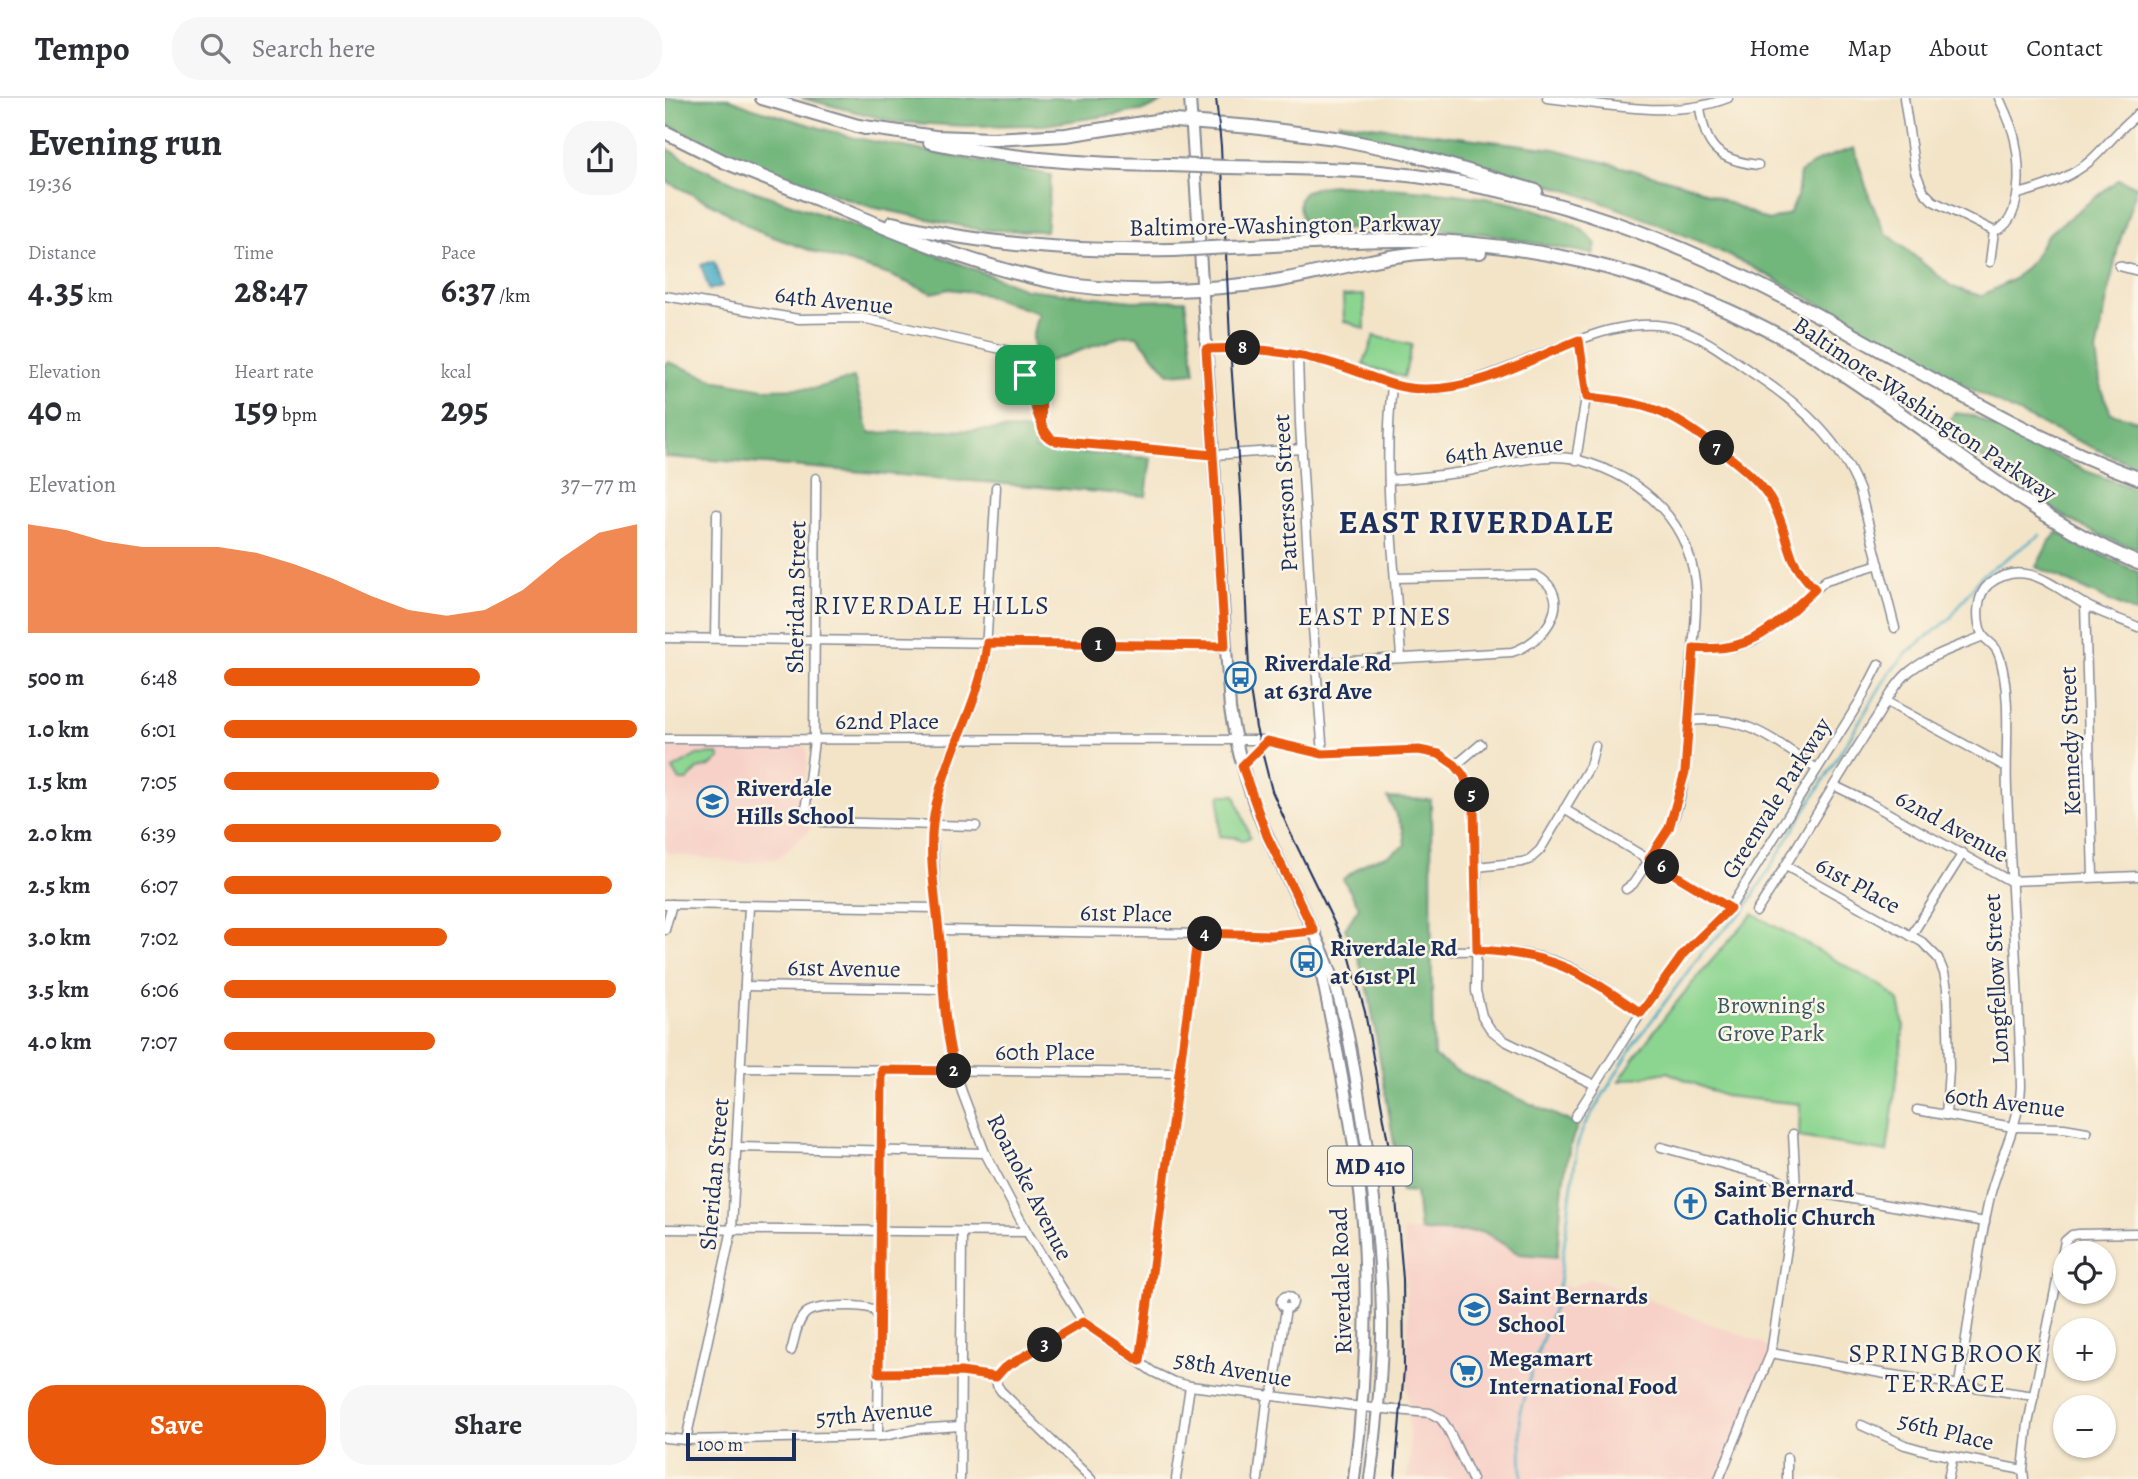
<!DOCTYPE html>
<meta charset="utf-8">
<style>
:root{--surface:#fff;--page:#f7f7f7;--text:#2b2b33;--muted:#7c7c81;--line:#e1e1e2;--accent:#ea580c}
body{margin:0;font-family:Alegreya,serif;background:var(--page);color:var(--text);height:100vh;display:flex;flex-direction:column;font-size:26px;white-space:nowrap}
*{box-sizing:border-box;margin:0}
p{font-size:23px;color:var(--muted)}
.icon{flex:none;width:38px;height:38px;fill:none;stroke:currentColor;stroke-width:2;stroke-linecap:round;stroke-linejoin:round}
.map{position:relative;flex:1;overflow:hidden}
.side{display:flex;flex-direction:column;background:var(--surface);width:665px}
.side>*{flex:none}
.tools{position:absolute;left:1388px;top:1143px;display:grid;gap:14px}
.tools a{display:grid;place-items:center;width:63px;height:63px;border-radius:50%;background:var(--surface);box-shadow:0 2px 5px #0004;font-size:35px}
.scale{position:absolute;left:21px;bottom:18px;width:110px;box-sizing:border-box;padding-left:7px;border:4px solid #1b2f5e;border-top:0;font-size:19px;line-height:24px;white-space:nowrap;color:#1b2f5e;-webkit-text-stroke:5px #fcf5e5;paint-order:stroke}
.pin{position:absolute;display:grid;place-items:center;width:60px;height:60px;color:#fff;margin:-30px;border-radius:14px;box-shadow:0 4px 10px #0006}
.km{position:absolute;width:35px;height:35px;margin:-18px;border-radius:50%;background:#222;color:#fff;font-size:19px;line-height:35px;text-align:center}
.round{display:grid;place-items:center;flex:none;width:74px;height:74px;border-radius:28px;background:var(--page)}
.head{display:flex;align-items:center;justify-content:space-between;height:119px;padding:0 28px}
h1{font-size:38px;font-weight:700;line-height:52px}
.metrics{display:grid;grid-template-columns:repeat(3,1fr);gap:10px;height:119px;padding:7px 28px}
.metrics div{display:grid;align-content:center}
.metrics b{font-size:35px;font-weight:700}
.metrics small{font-size:19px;font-weight:400}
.metrics p{font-size:19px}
.chart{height:196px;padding:14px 28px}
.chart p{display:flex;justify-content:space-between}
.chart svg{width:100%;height:126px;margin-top:7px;fill:var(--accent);opacity:.7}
.action{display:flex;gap:14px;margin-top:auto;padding:14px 28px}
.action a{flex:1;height:80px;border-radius:28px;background:var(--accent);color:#fff;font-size:28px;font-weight:700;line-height:80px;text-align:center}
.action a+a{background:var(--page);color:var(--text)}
ul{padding:0 28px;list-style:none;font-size:23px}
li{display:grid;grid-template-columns:112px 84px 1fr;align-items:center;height:52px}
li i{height:18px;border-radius:9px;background:var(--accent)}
header{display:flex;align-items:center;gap:42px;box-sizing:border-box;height:98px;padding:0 35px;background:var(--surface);border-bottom:2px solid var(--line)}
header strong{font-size:33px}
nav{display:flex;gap:38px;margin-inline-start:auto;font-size:24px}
.search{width:490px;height:63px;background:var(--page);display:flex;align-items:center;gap:18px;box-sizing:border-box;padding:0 24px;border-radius:28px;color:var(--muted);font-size:26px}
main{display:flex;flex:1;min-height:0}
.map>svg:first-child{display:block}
</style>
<header>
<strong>Tempo</strong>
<div class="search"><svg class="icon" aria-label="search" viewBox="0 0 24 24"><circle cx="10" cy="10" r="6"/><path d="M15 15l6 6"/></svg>Search here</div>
<nav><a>Home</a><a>Map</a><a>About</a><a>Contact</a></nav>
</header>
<main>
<section class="side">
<div class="head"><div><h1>Evening run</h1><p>19:36</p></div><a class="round"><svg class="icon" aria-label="share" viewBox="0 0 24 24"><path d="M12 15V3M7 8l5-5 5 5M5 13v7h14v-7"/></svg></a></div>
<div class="metrics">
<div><p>Distance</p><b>4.35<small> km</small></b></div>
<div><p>Time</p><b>28:47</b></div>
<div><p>Pace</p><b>6:37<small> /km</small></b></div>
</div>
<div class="metrics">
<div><p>Elevation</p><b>40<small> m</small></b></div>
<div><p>Heart rate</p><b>159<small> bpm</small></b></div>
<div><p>kcal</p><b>295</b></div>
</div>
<div class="chart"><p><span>Elevation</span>37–77 m</p>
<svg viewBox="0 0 160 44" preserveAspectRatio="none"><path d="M0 44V6L10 8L20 12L30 14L40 14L50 14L60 16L70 20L80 25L90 31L100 36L110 38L120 36L130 29L140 18L150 9L160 6V44z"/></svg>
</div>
<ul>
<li><b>500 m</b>6:48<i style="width:62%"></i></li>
<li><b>1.0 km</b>6:01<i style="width:100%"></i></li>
<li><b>1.5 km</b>7:05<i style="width:52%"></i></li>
<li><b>2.0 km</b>6:39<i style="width:67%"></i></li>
<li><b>2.5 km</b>6:07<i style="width:94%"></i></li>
<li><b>3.0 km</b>7:02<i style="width:54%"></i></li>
<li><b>3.5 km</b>6:06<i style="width:95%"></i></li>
<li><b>4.0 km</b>7:07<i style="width:51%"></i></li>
</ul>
<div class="action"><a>Save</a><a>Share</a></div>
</section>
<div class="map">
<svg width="1473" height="1381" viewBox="0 0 1473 1381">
<rect width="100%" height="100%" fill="#fcf5e5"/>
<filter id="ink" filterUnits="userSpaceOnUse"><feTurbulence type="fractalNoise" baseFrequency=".0143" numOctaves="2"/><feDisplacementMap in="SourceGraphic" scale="14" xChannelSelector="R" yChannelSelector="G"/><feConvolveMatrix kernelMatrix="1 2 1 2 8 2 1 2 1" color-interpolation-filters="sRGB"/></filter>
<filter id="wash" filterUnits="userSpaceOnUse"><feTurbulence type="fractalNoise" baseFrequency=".00686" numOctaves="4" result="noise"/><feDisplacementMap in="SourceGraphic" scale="28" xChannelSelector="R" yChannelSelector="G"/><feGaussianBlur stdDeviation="1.57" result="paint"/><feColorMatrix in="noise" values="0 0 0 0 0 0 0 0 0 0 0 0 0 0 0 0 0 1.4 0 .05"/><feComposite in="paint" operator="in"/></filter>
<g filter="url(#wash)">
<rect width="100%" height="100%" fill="#f3e4c8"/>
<g fill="#f7d1c8">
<polygon points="141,648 142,667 135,716 148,729 113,760 79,765 0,755 0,649"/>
<polygon points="738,1133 819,1134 854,1156 898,1159 895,1188 906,1189 924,1181 930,1181 1099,1246 1106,1255 1054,1381 742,1381 745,1358 742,1282 743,1223"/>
</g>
<g fill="#8cd590" stroke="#548277" stroke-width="2">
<polygon points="699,197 700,227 700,231 679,223 678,198"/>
<polygon points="709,238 747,247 739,279 698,267"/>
<polygon points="53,656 55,661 45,668 33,671 22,683 15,683 8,671 32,657"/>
<polygon points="555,697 570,697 585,739 577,743 574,740 554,738"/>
<path d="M1088,816L1220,890L1234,903L1239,928L1222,1054L1134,1039L1135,1006L1059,998L1002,974L954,983C993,923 1040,869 1088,816Z"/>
</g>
<g fill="#71b67a" stroke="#46726c" stroke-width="2">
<polygon points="0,0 63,0 88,10 186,39 386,77 381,133 316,132 206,109 101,73 40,47 0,26"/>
<polygon points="137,0 498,0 497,4 481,12 379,27 300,28 230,24"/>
<path d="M674,24L890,51L1027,88L1104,123L1124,116L1132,99L1135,75L1154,62L1189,50L1205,101L1220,134L1287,189L1316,198L1349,181L1367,163L1382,137L1454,81L1472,89L1453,149L1431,254L1436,291L1446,315L1473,323V369C1388,334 1306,293 1227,248C1177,221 1130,190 1079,165C951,101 814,61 674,32Z"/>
<polygon points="0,49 36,70 83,91 270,156 360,191 467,203 520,202 530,274 504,276 472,238 458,238 370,268 367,239 373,215 314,195 284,191 267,195 224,177 147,153 92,133 51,108 0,83"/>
<path d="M675,87C746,92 848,94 911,128C919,132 925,140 931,146L928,156L820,136L760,130L642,131C622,94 642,88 675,87Z"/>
<path d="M3,264L53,283L99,291L151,290L189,280L204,335L350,331L369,333L370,352L486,360L481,398C320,385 160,369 0,359V266Z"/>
<path d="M1289,315L1306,317L1421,373L1473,392V451C1398,430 1341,376 1279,332Z"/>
<polygon points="1393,434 1426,452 1473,474 1473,516 1371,469 1384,444"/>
<path d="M723,700L766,702C767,787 765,873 769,958L790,972L913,1027C896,1061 896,1120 892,1159L854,1156L819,1134L755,1133L751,1094L737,1093L704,896L690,850L680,831L694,809L678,781L704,763L724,757L740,747L738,731Z"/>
</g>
<polygon fill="#45acc4" stroke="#306e91" stroke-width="2" points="49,163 57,188 44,192 36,167"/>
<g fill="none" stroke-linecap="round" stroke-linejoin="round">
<polyline stroke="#45acc4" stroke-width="2.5" points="857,1381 855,1313 870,1262 892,1201 912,1048 919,1028 970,945 1038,853 1080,811 1224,575 1245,552 1284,522 1316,478 1375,437"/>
</g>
</g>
<g filter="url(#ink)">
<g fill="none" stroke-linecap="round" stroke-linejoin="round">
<defs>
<g id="minor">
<path d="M882,0C941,6 1007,22 1063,0"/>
<polyline points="1239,0 1250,73 1259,94 1268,103 1329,133"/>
<path d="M1035,9C1040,50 1053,62 1093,67"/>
<path d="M1353,96C1377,90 1406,79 1425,63C1442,48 1454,30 1473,16"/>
<path d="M1329,133C1359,125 1355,66 1350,42C1347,27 1340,13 1334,0"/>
<polyline points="1325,164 1329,133"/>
<polyline points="1454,168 1473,173"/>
<polyline points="0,198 134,221 197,220 345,253 355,264 382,337 388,342 548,357 637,351"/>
<path d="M541,251C585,249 625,253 667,265C701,274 727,292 764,291C840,288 941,207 1013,231C1043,240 1069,263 1095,280C1138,309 1176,344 1195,393L1230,530"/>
<polyline points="633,258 635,325 645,492 658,656"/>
<path d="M360,277C378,286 379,299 375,318"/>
<path d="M727,288C717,377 730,469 736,559"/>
<path d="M921,299C986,305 1003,313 1054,351C1073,365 1092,380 1105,400C1117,419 1120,440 1128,460C1133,472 1141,482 1150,491"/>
<polyline points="911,362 921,299 914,242"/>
<polyline points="151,380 149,643 141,706 143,716 157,724 311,728"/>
<path d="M724,382C750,380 777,378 803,373C837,367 879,353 914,362C979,380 1028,425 1031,496C1032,522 1028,549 1025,575C1021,627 1028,684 1003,732C993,750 980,768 968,786L961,791"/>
<polyline points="331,389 320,568 306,611 276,686 267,727 271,810 281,930 286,957 297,994 320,1055 362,1134 418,1224 488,1274 509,1284 525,1288 697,1309 765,1315 776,1321 783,1331 807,1381"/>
<polyline points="1420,506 1428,779"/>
<polyline points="0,540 560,548"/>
<polyline points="50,540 52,416"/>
<polyline points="1029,550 1069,549 1090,542 1113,526 1161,482 1214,466"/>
<path d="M650,565L847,554C880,544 912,500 871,477L731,480"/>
<polyline points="1222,604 1341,669"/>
<path d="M1024,623C1081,616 1107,641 1152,671"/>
<polyline points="0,641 597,642 658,656 754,652 774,656 791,667 803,688 809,709 812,769 811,893 817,918 826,932 840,943 930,987"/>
<polyline points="791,667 816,646"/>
<polyline points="577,668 602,643"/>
<polyline points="1170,688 1203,704 1345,783 1473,778"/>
<polyline points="899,711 1065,810"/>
<polyline points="1121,768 1257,844 1273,860 1279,875 1282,890 1284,971 1281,1017"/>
<polyline points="812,769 857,764 864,762 875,752 925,668 930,648"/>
<polyline points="0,806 271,810"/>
<path d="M1091,814C1132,752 1167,687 1208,625C1219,609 1229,586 1245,573C1265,557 1295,548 1318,538"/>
<polyline points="0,832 7,806"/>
<polyline points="273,832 605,837 649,833"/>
<polyline points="1246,838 1298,755"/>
<path d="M784,853C823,852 865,852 902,868C928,880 952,898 976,915"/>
<polyline points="80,888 278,891"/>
<polyline points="77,970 514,975"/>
<polyline points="1252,1012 1348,1029 1399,1030 1422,1034"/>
<polyline points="910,1019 976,915 1019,855 1065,810 1195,603 1214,566"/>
<polyline points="73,1049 320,1055"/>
<polyline points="996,1049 1109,1080 1131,1091 1320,1124"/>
<polyline points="0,1131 362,1134"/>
<circle cx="622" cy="1204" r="6"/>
<path d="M126,1253C130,1241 131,1225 140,1216C148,1207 196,1206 207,1211C211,1214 211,1215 214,1220"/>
<polyline points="1106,1255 1221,1276 1369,1298"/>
<polyline points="475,1263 533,835"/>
<polyline points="214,1275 296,1274 331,1279"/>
<polyline points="331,1279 332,1287 336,1293 426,1381"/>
<polyline points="331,1279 339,1270 418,1224"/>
<path d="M1294,1286C1304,1224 1311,1160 1325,1098C1334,1061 1354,1027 1356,989C1354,890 1346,791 1342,692C1340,650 1347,602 1335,560C1331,545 1321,544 1317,536C1311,521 1311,497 1324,486C1359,459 1389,489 1419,506C1436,516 1456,521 1473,529"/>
<polyline points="1196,1327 1240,1347 1265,1354 1358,1372"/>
<polyline points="213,1338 217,972"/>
<polyline points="0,1340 21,1342 218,1338 252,1331 295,1328"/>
<polyline points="21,1342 67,1131 84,809"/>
<polyline points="1122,1360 1122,1381"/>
<polyline points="295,1381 297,1134"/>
<polyline points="511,1381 525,1288"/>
<polyline points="593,1381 602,1304 609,1290 621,1210"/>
<polyline points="1054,1381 1106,1255 1131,1091 1128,1036"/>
<polyline points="1283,1381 1288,1358"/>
<polyline points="1359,1381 1358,1372 1363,1326 1400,1143 1407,1137 1414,1136 1473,1135"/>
</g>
<g id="major">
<path d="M525,0L565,611C573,660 587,707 609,752C628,794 652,834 667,877C681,919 688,963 695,1006C707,1076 716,1146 717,1217C718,1272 712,1327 705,1381"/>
<path d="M653,857C670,945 691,1035 698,1125C704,1211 700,1296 689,1381"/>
</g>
<g id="highway">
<polyline points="97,0 200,30"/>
<polyline points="192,28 270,39 327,41 401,37 497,22 587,29 670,40 739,54 871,93"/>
<polyline points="0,34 60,64 150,100"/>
<path d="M265,44C344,61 424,67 505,67"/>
<path d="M562,69C613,70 664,70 715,74C827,84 937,115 1040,161C1188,227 1320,324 1473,380"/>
<path d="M145,98C222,131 307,168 390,184C456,197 528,193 596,185C633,181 668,170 705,163C741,155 779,152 815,154"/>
<path d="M227,125C320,148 413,154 508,152"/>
<path d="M565,149C625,147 685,141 745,142C898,145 1046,189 1175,274C1275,339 1360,417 1473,465"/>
</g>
</defs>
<use href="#minor" stroke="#878a93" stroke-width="11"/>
<use href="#major" stroke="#878a93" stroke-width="14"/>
<use href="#highway" stroke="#878a93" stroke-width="16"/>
<use href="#minor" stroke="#fff" stroke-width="8"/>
<use href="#major" stroke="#fff" stroke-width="10"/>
<use href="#highway" stroke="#fff" stroke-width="12"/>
<polyline stroke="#1b2f5e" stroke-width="2" points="551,0 556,48 566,263 576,401 585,592 591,630 607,693 625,734 683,853 700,914 729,1078 738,1181 739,1271 730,1381"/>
<defs>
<g id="highway-bridge">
<polyline points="505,67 562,69"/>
<polyline points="508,152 565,149"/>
</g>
</defs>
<use href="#highway-bridge" stroke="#878a93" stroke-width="16" stroke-linecap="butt"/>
<use href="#highway-bridge" stroke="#fff" stroke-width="12"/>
</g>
</g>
<g fill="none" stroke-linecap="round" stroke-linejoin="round" filter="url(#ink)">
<defs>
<path id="route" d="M360,277C366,294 374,332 388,342L548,357L560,548L322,545C316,602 285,648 272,703C259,753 273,806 276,857C279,896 279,935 291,973L217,972L214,1275L296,1274L331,1279L339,1270L418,1224L475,1263L533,835L606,837L649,833L602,738L577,668L602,643L658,656L754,652L774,656L790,667L799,678L809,709L812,852C887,855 916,874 976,915L1019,855L1065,810L984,761L1004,730L1020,674L1029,550C1087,556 1110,528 1150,491C1141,482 1133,472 1128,461C1120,440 1117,419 1105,400C1092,380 1073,366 1054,351C1003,313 986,305 922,299L914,242C865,261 815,291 761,291C731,292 707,278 679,269C634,254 588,249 541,251L548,357L410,345C404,344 394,345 388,342C362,332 393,294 360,277"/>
</defs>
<use href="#route" stroke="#fff" stroke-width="14"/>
<use href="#route" stroke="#ea580c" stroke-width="9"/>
</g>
<defs>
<symbol id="bus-ring" viewBox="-11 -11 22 22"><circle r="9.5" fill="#fcf5e5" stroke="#1f6fb2" stroke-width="1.5"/><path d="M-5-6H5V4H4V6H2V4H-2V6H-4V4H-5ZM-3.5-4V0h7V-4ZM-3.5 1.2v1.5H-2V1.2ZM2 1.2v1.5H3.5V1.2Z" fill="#1f6fb2"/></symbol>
<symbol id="school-ring" viewBox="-11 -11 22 22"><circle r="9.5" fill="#fcf5e5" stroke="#1f6fb2" stroke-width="1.5"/><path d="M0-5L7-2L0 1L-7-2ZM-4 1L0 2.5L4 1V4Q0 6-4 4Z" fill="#1f6fb2"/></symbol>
<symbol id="church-ring" viewBox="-11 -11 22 22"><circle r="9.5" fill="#fcf5e5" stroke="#1f6fb2" stroke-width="1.5"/><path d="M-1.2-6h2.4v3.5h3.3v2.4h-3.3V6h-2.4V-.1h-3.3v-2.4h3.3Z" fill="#1f6fb2"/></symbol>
<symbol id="supermarket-ring" viewBox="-11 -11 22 22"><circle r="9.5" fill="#fcf5e5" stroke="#1f6fb2" stroke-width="1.5"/><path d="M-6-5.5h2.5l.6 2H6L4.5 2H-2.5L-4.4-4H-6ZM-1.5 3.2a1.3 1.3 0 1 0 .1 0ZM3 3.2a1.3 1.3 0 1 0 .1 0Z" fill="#1f6fb2"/></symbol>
</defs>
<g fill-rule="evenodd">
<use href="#bus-ring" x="558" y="562" width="35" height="35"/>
<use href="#school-ring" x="30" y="686" width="35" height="35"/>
<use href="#bus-ring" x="624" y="846" width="35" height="35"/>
<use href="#church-ring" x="1008" y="1088" width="35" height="35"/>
<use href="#school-ring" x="792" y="1194" width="35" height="35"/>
<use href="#supermarket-ring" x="784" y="1256" width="35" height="35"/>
</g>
<g text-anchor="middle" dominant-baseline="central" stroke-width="5" stroke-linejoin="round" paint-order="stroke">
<rect fill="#fcf5e5" stroke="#5e6a86" stroke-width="2" x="663" y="1048.5" width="84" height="39" rx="5"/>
<g font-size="23" font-weight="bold" fill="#1b2f5e">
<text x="705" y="1068">MD 410</text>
</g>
<g font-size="24" fill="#1b2f5e" stroke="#fcf5e5">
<text transform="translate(620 127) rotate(-1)">Baltimore-Washington Parkway</text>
<text transform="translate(169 202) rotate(6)">64th Avenue</text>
<text transform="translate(1260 311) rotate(34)">Baltimore-Washington Parkway</text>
<text transform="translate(839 351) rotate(-6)">64th Avenue</text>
<text transform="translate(620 395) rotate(-93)">Patterson Street</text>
<text transform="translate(131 499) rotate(-89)">Sheridan Street</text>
<text x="222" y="623">62nd Place</text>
<text transform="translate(1405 643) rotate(-92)">Kennedy Street</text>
<text transform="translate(1111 700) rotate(-58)">Greenvale Parkway</text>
<text transform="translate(1287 728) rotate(29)">62nd Avenue</text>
<text transform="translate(1193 787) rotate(29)">61st Place</text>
<text transform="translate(461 815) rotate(1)">61st Place</text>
<text transform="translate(179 870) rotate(1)">61st Avenue</text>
<text transform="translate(1331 881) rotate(-93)">Longfellow Street</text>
<text x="380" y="954">60th Place</text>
<text transform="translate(1340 1004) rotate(7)">60th Avenue</text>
<text transform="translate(49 1076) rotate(-85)">Sheridan Street</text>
<text transform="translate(365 1089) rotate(63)">Roanoke Avenue</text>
<text transform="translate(676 1183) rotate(-92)">Riverdale Road</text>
<text transform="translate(568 1271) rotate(10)">58th Avenue</text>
<text transform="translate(209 1315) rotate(-5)">57th Avenue</text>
<text transform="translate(1281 1333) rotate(14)">56th Place</text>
</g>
<g font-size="24" font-weight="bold" fill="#1b2f5e" stroke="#fcf5e5" text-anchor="start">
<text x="599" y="565">Riverdale Rd<tspan x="599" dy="28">at 63rd Ave</tspan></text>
<text x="71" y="690">Riverdale<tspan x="71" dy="28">Hills School</tspan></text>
<text x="665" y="850">Riverdale Rd<tspan x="665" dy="28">at 61st Pl</tspan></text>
<text x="1049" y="1091">Saint Bernard<tspan x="1049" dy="28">Catholic Church</tspan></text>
<text x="833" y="1198">Saint Bernards<tspan x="833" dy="28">School</tspan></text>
<text x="824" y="1260">Megamart<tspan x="824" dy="28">International Food</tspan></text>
</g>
<g font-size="24" fill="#37586a" stroke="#fcf5e5">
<text x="1106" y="907">Browning's<tspan x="1106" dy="28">Grove Park</tspan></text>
</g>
<g font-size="26" letter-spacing="2" fill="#1b2f5e" stroke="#fcf5e5">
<text x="267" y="507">RIVERDALE HILLS</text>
<text x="710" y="518">EAST PINES</text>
<text x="1281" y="1255">SPRINGBROOK<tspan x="1281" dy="30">TERRACE</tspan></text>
</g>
<g font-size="32" font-weight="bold" letter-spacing="2" fill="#1b2f5e" stroke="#fcf5e5">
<text x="812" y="424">EAST RIVERDALE</text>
</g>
</g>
</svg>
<div class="tools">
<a><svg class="icon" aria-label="locate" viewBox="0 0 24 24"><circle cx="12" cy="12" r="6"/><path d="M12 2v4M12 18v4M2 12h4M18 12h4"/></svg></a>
<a>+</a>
<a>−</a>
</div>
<div class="scale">100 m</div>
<div class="pin" style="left:360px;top:277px;background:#1e9e55"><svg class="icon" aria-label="arrive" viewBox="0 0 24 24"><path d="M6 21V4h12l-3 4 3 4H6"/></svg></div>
<b class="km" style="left:434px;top:547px">1</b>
<b class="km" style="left:289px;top:973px">2</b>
<b class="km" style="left:380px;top:1247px">3</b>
<b class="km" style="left:540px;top:836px">4</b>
<b class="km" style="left:807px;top:697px">5</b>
<b class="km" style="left:997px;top:769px">6</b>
<b class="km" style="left:1052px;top:350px">7</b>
<b class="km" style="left:578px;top:250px">8</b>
</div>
</main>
